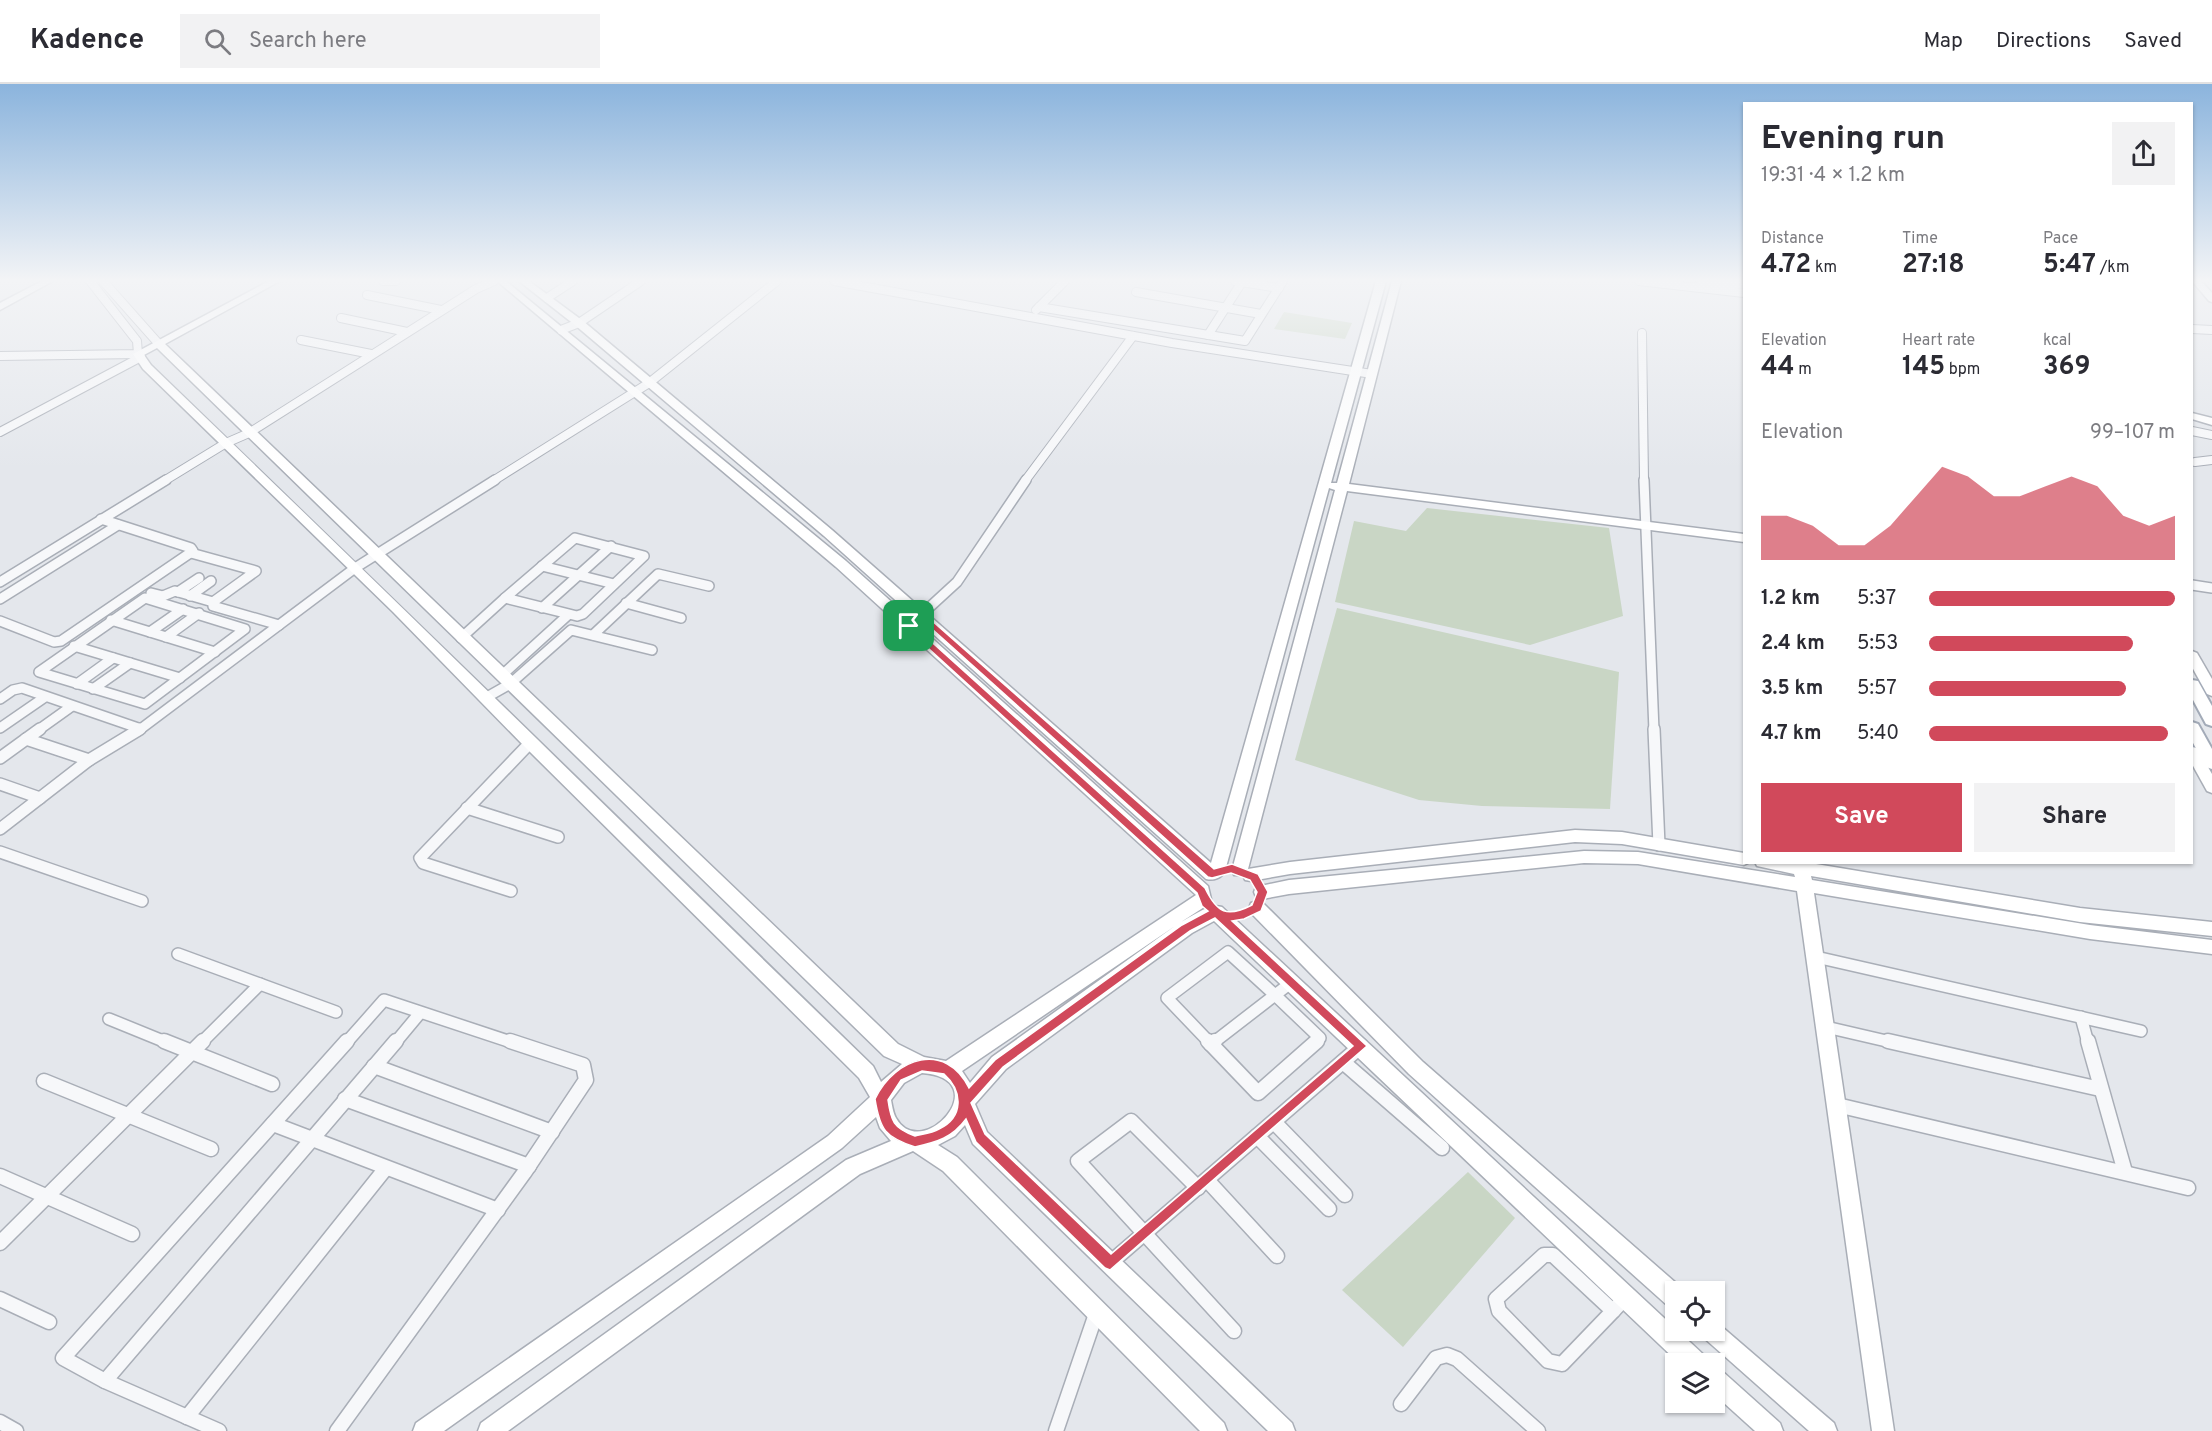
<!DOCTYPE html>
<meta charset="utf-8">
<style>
:root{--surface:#fff;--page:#f2f2f3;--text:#2b2b33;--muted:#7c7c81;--line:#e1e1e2;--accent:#d1495b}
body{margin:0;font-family:Overpass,sans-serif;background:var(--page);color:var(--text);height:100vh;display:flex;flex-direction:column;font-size:22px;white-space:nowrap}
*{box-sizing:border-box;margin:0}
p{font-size:20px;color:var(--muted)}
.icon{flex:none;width:33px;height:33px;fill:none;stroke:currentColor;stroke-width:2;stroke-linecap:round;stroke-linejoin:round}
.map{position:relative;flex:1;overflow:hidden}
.panel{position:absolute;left:1743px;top:18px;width:450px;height:762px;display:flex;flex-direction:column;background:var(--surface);border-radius:0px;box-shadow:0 2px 4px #0004}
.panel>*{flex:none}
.controls{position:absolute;left:1665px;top:1197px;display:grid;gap:12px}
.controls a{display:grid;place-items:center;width:60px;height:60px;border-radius:0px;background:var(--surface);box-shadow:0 2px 4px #0004;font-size:30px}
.pin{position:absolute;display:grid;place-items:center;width:51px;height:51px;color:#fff;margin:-26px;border-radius:12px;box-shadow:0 3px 9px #0006}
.round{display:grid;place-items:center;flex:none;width:63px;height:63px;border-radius:0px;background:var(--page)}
.headline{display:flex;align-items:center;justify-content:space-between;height:102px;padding:0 18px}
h1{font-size:33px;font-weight:700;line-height:45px}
.figures{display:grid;grid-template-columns:repeat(3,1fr);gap:9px;height:102px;padding:6px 18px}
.figures div{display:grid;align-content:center}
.figures b{font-size:26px;font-weight:700}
.figures small{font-size:16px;font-weight:400}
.figures p{font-size:16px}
.chart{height:168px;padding:12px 18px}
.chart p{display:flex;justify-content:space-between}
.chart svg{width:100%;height:108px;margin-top:6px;fill:var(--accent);opacity:.7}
.button{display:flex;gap:12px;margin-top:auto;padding:12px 18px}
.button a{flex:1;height:69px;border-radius:0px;background:var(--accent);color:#fff;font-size:24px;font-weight:700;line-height:69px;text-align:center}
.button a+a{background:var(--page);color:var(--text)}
ul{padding:0 18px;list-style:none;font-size:20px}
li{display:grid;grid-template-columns:96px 72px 1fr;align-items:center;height:45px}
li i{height:15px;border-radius:8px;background:var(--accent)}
header{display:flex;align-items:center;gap:36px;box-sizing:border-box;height:84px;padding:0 30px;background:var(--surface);border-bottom:2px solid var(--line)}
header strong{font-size:28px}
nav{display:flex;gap:33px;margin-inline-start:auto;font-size:21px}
.search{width:420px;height:54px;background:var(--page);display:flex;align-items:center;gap:15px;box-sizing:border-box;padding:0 21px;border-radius:0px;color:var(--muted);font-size:22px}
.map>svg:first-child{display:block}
</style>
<header>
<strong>Kadence</strong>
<div class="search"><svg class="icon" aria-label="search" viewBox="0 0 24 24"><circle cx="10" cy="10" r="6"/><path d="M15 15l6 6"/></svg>Search here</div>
<nav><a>Map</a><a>Directions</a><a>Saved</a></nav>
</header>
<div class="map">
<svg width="2212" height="1347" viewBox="0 0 2212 1347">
<rect width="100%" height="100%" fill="#e4e7ec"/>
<g fill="#c9d6c5">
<polygon points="1284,228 1352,239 1345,255 1274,245"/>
<polygon points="1427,424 1609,444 1623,532 1530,561 1335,518 1354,437 1406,447"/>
<polygon points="1337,524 1619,588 1610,725 1482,722 1419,716 1295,676"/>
<polygon points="1468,1088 1515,1134 1403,1263 1342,1206"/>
</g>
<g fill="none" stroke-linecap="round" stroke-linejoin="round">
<defs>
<g id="street-far3">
<polyline points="103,197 158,259"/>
<polyline points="383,197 396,197"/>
<polyline points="834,197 1172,259 1372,290"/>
<polyline points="1235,197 1279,204"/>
<polyline points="1639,197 1744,209"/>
<polyline points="1700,197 1744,201"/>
<polyline points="1136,208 1261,230"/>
<polyline points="367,211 441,226"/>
<polyline points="547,214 573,197"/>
<polyline points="1039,223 1245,257 1283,197"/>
<polyline points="1036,226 1065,197"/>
<polyline points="341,234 407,248"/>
<polyline points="2192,245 2212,246"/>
<polyline points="561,246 579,239 641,197"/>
<polyline points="1642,249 1644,397"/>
<polyline points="1208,251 1242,198"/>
<polyline points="301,256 371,270"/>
<polyline points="0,272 138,270 137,257 90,197"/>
<polyline points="2192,347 2212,351"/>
<polyline points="0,348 141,273"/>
<polyline points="2195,378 2212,376"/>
<polyline points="164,397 226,359 249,349 476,205 494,197"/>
<polyline points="493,397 649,299 777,197"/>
<polyline points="1025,397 1133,252"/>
</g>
<g id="street-far2">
<polyline points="1644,396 1654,647"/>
<polygon points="575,454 644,472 583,530 577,532 505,514"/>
<polyline points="191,469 256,487 213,518 213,522 279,541"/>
<polyline points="542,482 614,500"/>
<polyline points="0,498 166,396"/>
<polyline points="2192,501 2212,504"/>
<polyline points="178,508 199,494"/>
<polyline points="151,509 163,512 175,507 213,518"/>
<polyline points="190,512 211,497"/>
<polygon points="145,514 245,545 145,620 39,588"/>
<polyline points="0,515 118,441"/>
<polyline points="626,519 681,534"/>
<polyline points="542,524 611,462"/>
<polyline points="111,536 215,568"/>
<polyline points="0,537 54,558 61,557 193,467 191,464 101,435"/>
<polyline points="909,542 957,498 1026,396"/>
<polyline points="150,548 183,525"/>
<polyline points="593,551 658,490 709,502"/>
<polyline points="166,553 199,529"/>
<polyline points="461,554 505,514"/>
<polyline points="74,562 180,594"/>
<polyline points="501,592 568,531"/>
<polyline points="77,600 113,574"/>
<polyline points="93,605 130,579"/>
<polyline points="487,613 510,600 571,546 652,566"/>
<polyline points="0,615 13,606 22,604 141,645"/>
<polyline points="0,644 45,613"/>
<polyline points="37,647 72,622"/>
<polyline points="138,647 355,484 495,396"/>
</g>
<g id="street-far1">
<polyline points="1654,645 1659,761"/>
<polyline points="26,655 89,676"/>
<polyline points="0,674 40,645"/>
<polyline points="0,700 40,714"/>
<polyline points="467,724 558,753"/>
<polyline points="0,745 89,676 140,645"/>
<polyline points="0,768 142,817"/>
<polyline points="511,807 423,779 420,774 530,659"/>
<polyline points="178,870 336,928"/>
<polyline points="1816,873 2141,947"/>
<polyline points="1275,911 1320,954 1315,959"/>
<polyline points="1275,911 1292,898"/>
<polyline points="2081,933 2088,959"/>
<polyline points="109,935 168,959"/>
<polyline points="1826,943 1895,959"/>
<polyline points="201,959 260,900"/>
<polyline points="346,959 384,916 514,959"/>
<polyline points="395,959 420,929"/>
<polyline points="1210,959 1167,914 1228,868 1275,911"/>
<polyline points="1213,959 1275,911"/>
</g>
<g id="street">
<polyline points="164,957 272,1000"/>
<polyline points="1208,957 1211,960"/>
<polyline points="1888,957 2100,1005"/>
<polyline points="2088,957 2125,1088"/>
<polyline points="1211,960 1258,1009 1317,957"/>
<polyline points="1211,960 1215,957"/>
<polyline points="1343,978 1442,1064"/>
<polyline points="374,982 552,1048"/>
<polyline points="44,997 211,1065"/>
<polyline points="345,1015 529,1082"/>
<polyline points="1837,1021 2188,1104"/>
<polyline points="1274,1038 1345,1111"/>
<polyline points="273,1040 498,1126"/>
<polyline points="1257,1052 1329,1125"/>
<polyline points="0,1092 132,1150"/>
<polyline points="1207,1096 1277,1172"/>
<polyline points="1198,1104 1131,1037 1078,1077 1234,1247"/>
<polyline points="0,1159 203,957"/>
<polygon points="1544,1171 1553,1171 1613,1227 1562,1280 1548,1277 1499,1227 1496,1215"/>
<polyline points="1110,1179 1361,962"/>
<polyline points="0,1215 49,1238"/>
<polyline points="1613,1227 1626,1213"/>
<polyline points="105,1297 396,957"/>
<polyline points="1401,1320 1436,1274 1447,1271 1457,1275 1538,1347"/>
<polyline points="187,1333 386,1084"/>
<polyline points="0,1338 16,1347"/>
<polyline points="219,1347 105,1297 63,1274 347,957"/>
<polyline points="337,1347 524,1089 586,996 583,981 510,957"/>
<polyline points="1056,1347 1097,1227"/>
</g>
<g id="secondary">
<polygon points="42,197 53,197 0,226 0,219"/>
<path d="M269,197H280L165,260L898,960L924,973L946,977L1196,811L836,483L497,197H506L846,477L1208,802L1211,815L1209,820L1181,838C1193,832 1209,819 1222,823L1705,1272L1708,1280H1680L1214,837L1192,849L1006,985L975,1020L987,1048L1292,1339L1295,1347H1268L973,1060L965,1041L955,1052L938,1061L957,1073L1224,1339L1227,1347H1200L943,1087L913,1067L860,1090L508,1347H478L481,1339L846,1076L891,1057L880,1044L876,1033L842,1064L444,1347H413L416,1339L828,1052L870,1013L859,994L525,663L393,528L143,285L133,270ZM157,264L884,972L902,980L881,998L873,982C632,749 393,513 151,281L144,271ZM1175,842L992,973L970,999L962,987ZM922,989C998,995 922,1080 896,1034C893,1029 892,1021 891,1016L904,999Z"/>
<path d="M519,197H529L583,237L832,446L1211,779L1376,197H1386L1331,399H1337L1392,197H1401L1349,400L1744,450V458L1347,407L1248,785L1290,778L1575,746L1622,748L1744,769V778H1750L1744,781L1622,760L1575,758L1290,790L1251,797L1245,796L1243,791H1234L1232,786L1335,406L1329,404L1225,787C1221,794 1214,797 1206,795L824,452L575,241Z"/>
<polygon points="2192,197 2201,197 2212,209 2212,218 2209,217"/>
<polygon points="2192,329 2212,334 2212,341 2192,335"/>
<polygon points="2192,567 2197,569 2212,595 2212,612 2207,610 2192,583"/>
<polygon points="2192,663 2197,664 2212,690 2212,709 2207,707 2192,680"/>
<polygon points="1584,767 1638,768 1795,793 1794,790 1757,782 1755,778 1804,778 2080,824 2212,838 2212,852 2080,838 1811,792 1812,796 2090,841 2212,856 2212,870 2090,855 1814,809 1894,1347 1872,1347 1797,807 1638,780 1584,779 1289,810 1262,815 1256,813 1254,808 1256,803 1289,796"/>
<polygon points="1257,817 1263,819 1423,978 1684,1206 1676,1208 1676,1224 1668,1222 1409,990 1251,829 1249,824 1251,819"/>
<polygon points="1714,1236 1834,1339 1837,1347 1809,1347 1704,1254 1701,1246 1714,1246"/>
<polygon points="1714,1284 1722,1287 1780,1339 1783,1347 1755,1347 1714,1310"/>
</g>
<g id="primary">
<polygon points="2192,596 2198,597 2212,622 2212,642 2206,640 2192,614"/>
<polygon points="2192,638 2198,640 2212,665 2212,685 2206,683 2192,657"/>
</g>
</defs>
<use href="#street-far3" stroke="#a9aeb7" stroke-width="10"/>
<use href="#street-far2" stroke="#a9aeb7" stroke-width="12"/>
<use href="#street-far1" stroke="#a9aeb7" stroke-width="14"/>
<use href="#street" stroke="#a9aeb7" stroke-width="17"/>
<use href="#secondary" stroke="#a9aeb7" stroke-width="3"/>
<use href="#primary" stroke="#a3abb8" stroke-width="4"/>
<use href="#street-far3" stroke="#f7f8fa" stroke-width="8"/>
<use href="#street-far2" stroke="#f7f8fa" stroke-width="9"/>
<use href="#street-far1" stroke="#f7f8fa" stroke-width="11"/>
<use href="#street" stroke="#f7f8fa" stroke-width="14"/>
<use href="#secondary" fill="#fff" fill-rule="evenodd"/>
<use href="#primary" fill="#fff" fill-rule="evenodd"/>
</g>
<linearGradient id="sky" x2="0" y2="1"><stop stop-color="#8bb4dd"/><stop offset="0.51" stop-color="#f3f4f6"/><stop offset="1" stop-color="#f3f4f6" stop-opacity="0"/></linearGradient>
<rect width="2212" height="385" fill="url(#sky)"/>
<path fill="#d1495b" stroke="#fff" stroke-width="1.5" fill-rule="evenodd" d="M922,528L1214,785L1232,780L1258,790L1268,808L1261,827L1244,835L1232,837L1367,962L1110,1186L1105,1184L976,1058L966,1035C952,1054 937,1058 915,1063C885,1053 880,1046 875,1015C895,973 946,957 969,1004L995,976L1182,841L1208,827L1202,822L1197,809L906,544V540ZM922,536L1208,793L1212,794L1231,789L1250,796L1257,808L1252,821C1227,834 1217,829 1205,804L914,542ZM1215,834L1353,962L1111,1170L985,1050L971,1019L1003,983L1190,847ZM922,987L944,990C963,1007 964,1033 939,1045C932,1049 923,1050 915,1052C893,1044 891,1037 888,1016L901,996Z"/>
</svg>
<div class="controls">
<a><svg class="icon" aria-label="locate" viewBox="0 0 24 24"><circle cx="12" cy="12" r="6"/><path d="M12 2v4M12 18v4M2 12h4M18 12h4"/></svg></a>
<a><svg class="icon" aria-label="layers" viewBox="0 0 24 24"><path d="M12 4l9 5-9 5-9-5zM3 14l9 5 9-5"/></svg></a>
</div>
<div class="pin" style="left:909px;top:542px;background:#1e9e55"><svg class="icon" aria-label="arrive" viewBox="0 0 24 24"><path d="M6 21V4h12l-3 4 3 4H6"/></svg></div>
<section class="panel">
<div class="headline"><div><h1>Evening run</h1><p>19:31 · 4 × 1.2 km</p></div><a class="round"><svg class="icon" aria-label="share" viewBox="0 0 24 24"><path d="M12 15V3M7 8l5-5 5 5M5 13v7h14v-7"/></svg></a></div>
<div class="figures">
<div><p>Distance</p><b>4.72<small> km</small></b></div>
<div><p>Time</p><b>27:18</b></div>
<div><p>Pace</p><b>5:47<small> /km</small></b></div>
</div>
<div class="figures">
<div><p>Elevation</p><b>44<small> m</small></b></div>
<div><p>Heart rate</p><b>145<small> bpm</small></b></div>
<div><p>kcal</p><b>369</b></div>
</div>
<div class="chart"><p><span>Elevation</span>99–107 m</p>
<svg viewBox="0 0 160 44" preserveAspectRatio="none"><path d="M0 44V26L10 26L20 30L30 38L40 38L50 30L60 18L70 6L80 10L90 18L100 18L110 14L120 10L130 14L140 26L150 30L160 26V44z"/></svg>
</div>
<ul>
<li><b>1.2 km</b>5:37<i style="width:100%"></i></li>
<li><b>2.4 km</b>5:53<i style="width:83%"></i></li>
<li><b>3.5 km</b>5:57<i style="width:80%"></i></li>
<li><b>4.7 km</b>5:40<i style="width:97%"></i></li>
</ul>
<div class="button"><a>Save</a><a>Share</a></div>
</section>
</div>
